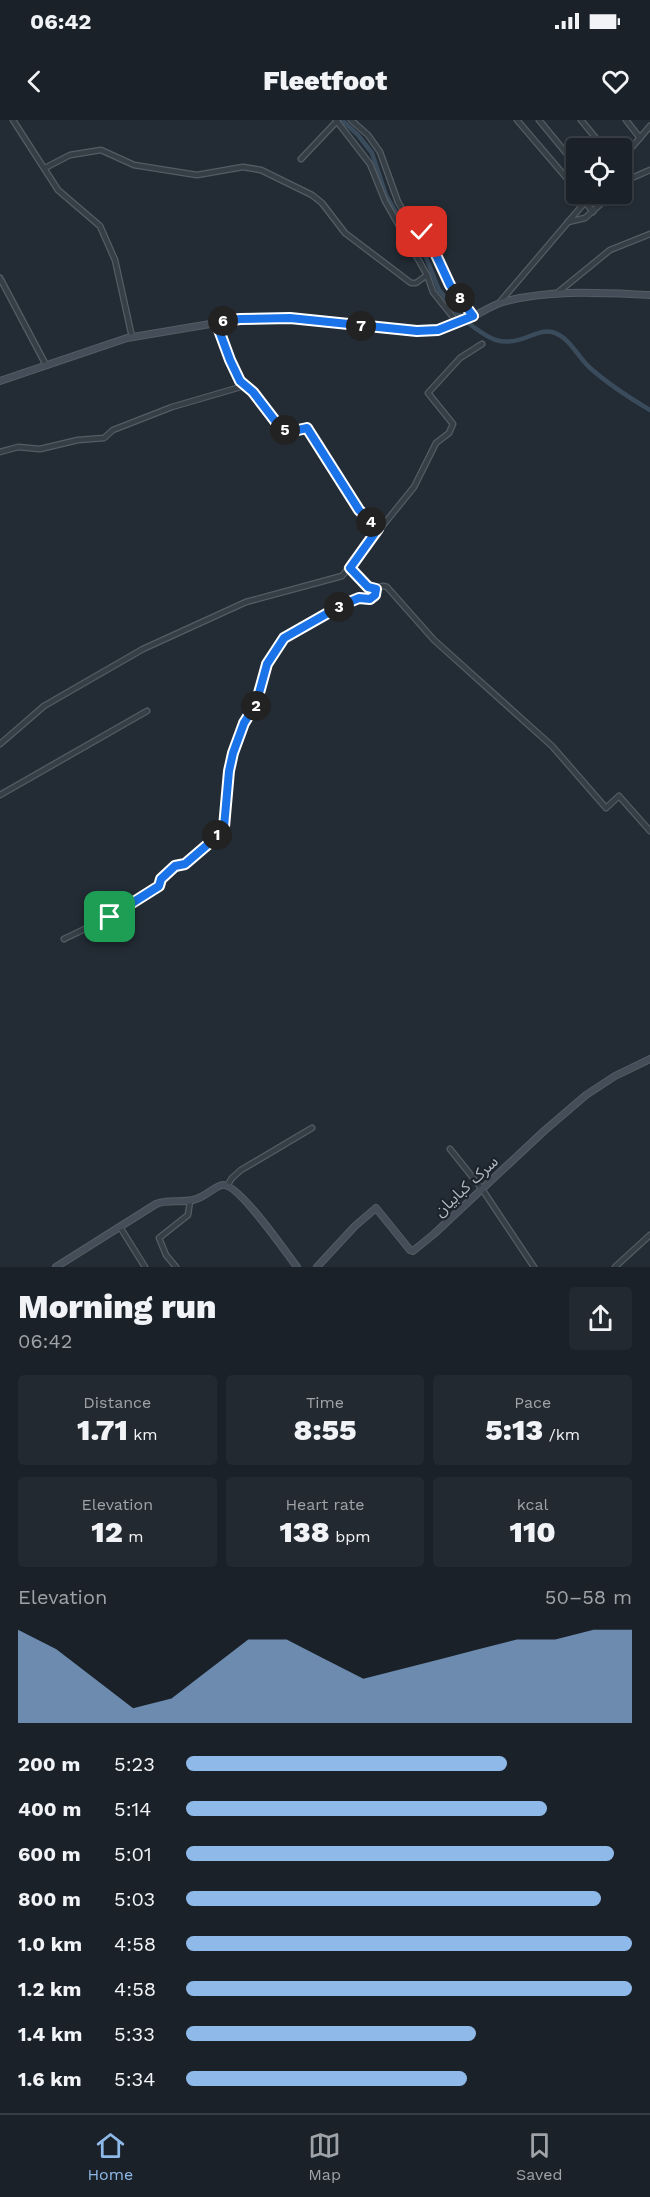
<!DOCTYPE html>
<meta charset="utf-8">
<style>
:root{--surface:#1a2128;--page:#232930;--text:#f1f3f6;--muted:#9fa3a8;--line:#383e45;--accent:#8fb9e9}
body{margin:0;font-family:"Work Sans","Noto Sans Arabic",sans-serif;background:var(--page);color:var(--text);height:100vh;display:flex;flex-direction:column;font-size:22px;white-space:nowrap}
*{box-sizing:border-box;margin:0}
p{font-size:20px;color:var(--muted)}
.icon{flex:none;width:33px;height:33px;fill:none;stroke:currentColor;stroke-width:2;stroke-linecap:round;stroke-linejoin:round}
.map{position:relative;height:1147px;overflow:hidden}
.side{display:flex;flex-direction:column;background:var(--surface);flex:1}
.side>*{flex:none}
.fabs{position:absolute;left:566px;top:18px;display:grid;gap:12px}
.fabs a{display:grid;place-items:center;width:66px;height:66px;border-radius:6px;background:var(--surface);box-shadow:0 2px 4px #0004,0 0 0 2px var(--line);font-size:30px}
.pin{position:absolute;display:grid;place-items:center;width:51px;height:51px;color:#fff;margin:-26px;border-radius:12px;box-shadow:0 3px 9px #0006}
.km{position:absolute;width:30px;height:30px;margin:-15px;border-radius:50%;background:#222;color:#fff;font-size:16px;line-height:30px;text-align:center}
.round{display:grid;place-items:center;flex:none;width:63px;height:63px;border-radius:6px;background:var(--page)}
.overview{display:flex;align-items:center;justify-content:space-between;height:102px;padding:0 18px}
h1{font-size:33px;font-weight:800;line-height:45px}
.stats{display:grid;grid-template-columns:repeat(3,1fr);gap:9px;height:102px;padding:6px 18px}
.stats div{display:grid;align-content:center;border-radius:6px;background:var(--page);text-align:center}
.stats b{font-size:30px;font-weight:800}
.stats small{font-size:16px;font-weight:400}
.stats p{font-size:16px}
.chart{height:168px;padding:12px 18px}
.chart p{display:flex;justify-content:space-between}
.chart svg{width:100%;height:108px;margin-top:6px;fill:var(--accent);opacity:.7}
ul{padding:0 18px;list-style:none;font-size:20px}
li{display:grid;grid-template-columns:96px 72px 1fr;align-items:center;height:45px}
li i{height:15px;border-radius:8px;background:var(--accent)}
.status{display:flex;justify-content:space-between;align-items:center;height:42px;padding:0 30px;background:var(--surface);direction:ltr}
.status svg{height:16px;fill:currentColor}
header{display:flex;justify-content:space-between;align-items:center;height:78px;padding:0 18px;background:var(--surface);font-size:27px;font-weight:800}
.menu{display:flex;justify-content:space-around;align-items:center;height:84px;border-top:2px solid var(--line);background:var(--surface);font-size:16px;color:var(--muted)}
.menu a{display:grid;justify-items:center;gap:3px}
.menu .active{color:var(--accent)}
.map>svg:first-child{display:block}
</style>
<div class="status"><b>06:42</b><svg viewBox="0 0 49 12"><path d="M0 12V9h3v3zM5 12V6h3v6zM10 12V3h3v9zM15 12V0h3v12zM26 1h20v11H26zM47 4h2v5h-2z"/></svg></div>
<header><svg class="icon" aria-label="back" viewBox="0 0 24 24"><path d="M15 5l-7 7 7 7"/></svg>Fleetfoot<svg class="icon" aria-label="heart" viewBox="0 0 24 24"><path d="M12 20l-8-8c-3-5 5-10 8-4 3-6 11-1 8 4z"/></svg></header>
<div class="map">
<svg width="650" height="1147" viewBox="0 0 650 1147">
<rect width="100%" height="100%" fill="#232c35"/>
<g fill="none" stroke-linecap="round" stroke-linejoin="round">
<g stroke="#3a4b5c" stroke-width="4.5">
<polyline points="342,0 358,15 372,33 386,75 402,103 420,122 439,170 461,197"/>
<path d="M467,202C490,220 502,228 530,216C537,213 545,210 552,212C570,217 577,236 589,247C608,264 628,277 650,290"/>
</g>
<defs>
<g id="street">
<polyline points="13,0 58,70 100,106 115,140 132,217"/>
<polyline points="336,0 370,44 385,81 427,155 433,172 457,202"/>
<polyline points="351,0 368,15 380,32 398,82 408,99 422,112 431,125 450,165 473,196"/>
<polyline points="517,0 576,69"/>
<polyline points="539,0 576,45"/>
<polyline points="581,0 604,28"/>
<polyline points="626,0 640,18"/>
<polyline points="301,39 337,1"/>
<polyline points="621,40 650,6"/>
<polyline points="45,48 70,35 101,30 134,45 197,55 243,47 261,50 312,75 322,83 345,113 411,163 416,163 427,155"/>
<polyline points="621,65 625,61 650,50"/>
<polyline points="579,74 593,92"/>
<polyline points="568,102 585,98 612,74"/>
<polyline points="0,158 46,245"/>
<polyline points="556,174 610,130 650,114"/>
<polyline points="500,182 592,74"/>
<polyline points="216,202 230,240 240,261 253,272 279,306 289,312 307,308 359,390 378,409"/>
<polyline points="0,332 18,327 40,329 78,320 104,318 113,310 172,287 244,266"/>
<polyline points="350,448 371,469 383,466 387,467 434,520 552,626 606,688 619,676 650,711"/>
<polyline points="0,624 44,586 143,529 246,482 342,456 414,367 436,323 449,313 453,304 428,273 460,238 482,224"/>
<polyline points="0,675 147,591"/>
<path d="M64,819C84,809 155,778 161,759L175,746L185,744L213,720L224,707L229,650L233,633L244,603L256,584L267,544L284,518L342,485L359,478L370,479L375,475L376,469"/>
<polyline points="450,1029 482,1069 534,1147"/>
<polyline points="227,1066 232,1058 241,1050 312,1008"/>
<polyline points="120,1107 145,1147"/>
<polyline points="176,1147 166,1135 159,1118 188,1095 190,1081"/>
<polyline points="615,1147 650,1115"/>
</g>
<g id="secondary">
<path d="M0,261L127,218L240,199L290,198L417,211C437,210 455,204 474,196C484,191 493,185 503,182C550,169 602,173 650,175"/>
<path d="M56,1147L156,1084C168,1079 180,1083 193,1080C206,1077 212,1068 222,1065C237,1061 287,1134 297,1147"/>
<polyline points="317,1147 355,1106 376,1088 410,1130 413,1131 434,1114 544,1011 586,975 615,956 650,939"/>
</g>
</defs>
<use href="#street" stroke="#545c64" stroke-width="7"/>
<use href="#secondary" stroke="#545c64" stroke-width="8"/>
<use href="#street" stroke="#363e46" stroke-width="4.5"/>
<use href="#secondary" stroke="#454e58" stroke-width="6"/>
</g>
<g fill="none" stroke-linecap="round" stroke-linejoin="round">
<defs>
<polyline id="route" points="110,797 159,766 161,759 175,746 185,744 213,720 224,707 229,651 233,633 244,603 256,584 267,544 284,518 342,485 359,478 370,479 375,475 376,469 368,467 350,448 378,409 359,390 307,308 289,312 279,306 253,272 240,261 230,240 216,202 240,199 290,198 417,211 438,210 473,196 450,165 431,124 422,112"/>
</defs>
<use href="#route" stroke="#fff" stroke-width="12"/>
<use href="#route" stroke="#1a73e8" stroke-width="8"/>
</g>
<g text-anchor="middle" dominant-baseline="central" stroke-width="4.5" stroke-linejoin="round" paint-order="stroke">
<g font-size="16" fill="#b1b9c2" stroke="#1c232b">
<text transform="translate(466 1066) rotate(-43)">سرک کبابیان</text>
</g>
</g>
</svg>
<div class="fabs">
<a><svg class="icon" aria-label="locate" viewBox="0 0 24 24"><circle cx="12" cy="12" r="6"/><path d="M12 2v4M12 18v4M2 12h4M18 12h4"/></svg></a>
</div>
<div class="pin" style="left:110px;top:797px;background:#1e9e55"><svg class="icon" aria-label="arrive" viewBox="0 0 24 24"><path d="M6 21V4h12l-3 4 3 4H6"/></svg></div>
<div class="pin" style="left:422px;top:112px;background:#d93025"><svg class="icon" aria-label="check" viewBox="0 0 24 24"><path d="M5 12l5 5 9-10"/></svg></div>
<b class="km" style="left:217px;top:715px">1</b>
<b class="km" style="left:256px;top:586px">2</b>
<b class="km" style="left:339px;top:487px">3</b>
<b class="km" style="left:371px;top:402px">4</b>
<b class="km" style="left:285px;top:310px">5</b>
<b class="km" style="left:223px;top:201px">6</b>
<b class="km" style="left:361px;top:206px">7</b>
<b class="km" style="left:460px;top:178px">8</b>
</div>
<section class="side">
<div class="overview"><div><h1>Morning run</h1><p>06:42</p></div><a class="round"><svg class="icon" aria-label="share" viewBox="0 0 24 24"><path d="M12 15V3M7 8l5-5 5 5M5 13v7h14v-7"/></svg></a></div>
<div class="stats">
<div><p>Distance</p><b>1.71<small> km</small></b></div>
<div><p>Time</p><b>8:55</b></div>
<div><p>Pace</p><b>5:13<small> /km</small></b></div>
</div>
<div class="stats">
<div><p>Elevation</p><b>12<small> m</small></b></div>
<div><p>Heart rate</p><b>138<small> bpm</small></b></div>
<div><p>kcal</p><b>110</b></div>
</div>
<div class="chart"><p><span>Elevation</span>50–58 m</p>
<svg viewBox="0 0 160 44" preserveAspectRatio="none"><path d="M0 44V6L10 14L20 26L30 38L40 34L50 22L60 10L70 10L80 18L90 26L100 22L110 18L120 14L130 10L140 10L150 6L160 6V44z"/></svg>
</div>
<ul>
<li><b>200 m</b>5:23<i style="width:72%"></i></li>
<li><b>400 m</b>5:14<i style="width:81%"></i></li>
<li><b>600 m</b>5:01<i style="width:96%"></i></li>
<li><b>800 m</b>5:03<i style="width:93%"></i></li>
<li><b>1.0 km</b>4:58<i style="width:100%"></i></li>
<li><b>1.2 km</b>4:58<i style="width:100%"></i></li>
<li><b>1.4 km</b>5:33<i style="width:65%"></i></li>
<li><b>1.6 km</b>5:34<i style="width:63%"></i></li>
</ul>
</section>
<nav class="menu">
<a class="active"><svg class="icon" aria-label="home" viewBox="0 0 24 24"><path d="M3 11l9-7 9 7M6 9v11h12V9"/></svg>Home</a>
<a><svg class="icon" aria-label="map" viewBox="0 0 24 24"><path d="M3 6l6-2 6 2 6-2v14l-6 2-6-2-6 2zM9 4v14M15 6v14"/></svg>Map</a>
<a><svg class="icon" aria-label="saved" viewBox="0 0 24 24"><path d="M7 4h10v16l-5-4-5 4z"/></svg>Saved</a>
</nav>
